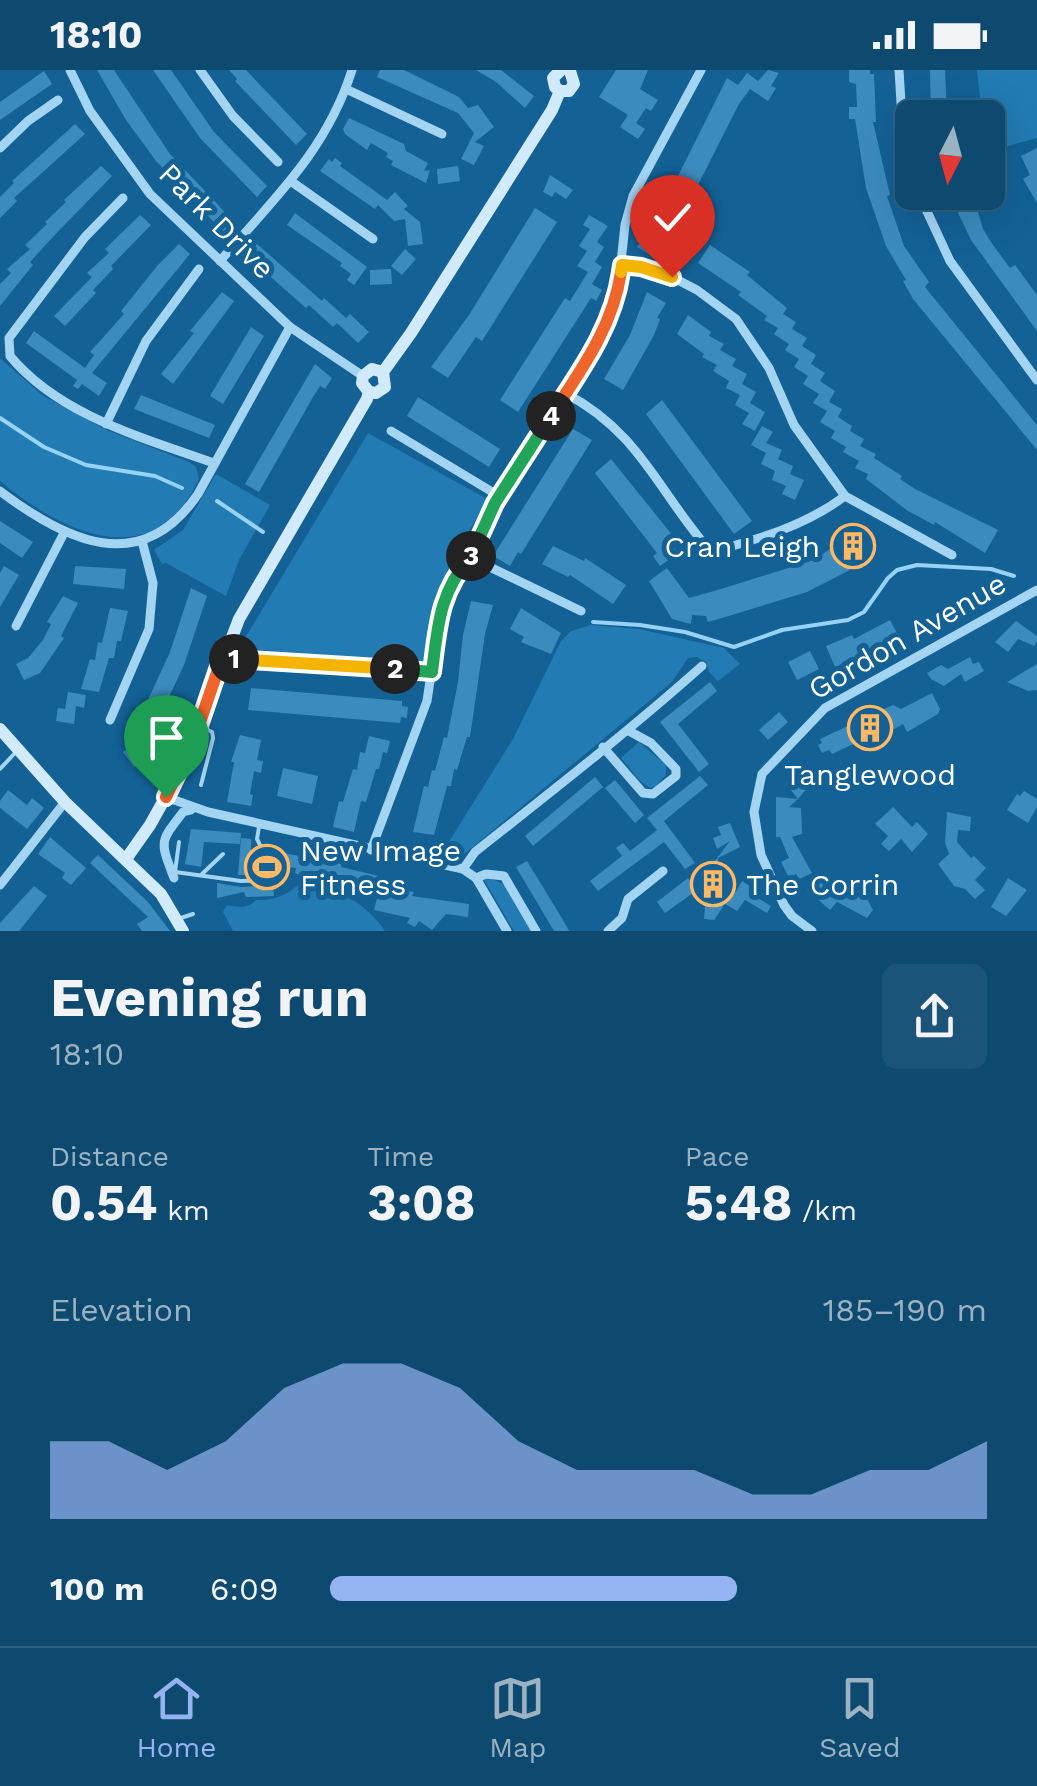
<!DOCTYPE html>
<meta charset="utf-8">
<style>
:root{--surface:#0e4970;--page:#1c5378;--text:#f1f3f6;--muted:#9bb2c3;--line:#2e6183;--accent:#95b2f1}
body{margin:0;font-family:"Work Sans",sans-serif;background:var(--page);color:var(--text);height:100vh;display:flex;flex-direction:column;font-size:38px;white-space:nowrap}
*{box-sizing:border-box;margin:0}
p{font-size:32px;color:var(--muted)}
.icon{flex:none;width:55px;height:55px;fill:none;stroke:currentColor;stroke-width:2;stroke-linecap:round;stroke-linejoin:round}
.map{position:relative;height:861px;overflow:hidden}
.side{display:flex;flex-direction:column;background:var(--surface);flex:1}
.side>*{flex:none}
.needle{width:65px;rotate:186deg}
.fabs{position:absolute;left:895px;top:30px;display:grid;gap:20px}
.fabs a{display:grid;place-items:center;width:110px;height:110px;border-radius:15px;background:var(--surface);box-shadow:0 10px 40px #0002,0 0 0 2px var(--line);font-size:50px}
.pin{position:absolute;display:grid;place-items:center;width:85px;height:85px;color:#fff;margin:-102px -42px;border-radius:50% 50% 50% 0;rotate:-45deg;box-shadow:0 0 10px #0007}
.pin .icon{rotate:45deg}
.km{position:absolute;width:50px;height:50px;margin:-25px;border-radius:50%;background:#222;color:#fff;font-size:28px;line-height:50px;text-align:center}
.round{display:grid;place-items:center;flex:none;width:105px;height:105px;border-radius:15px;background:var(--page)}
.overview{display:flex;align-items:center;justify-content:space-between;height:170px;padding:0 50px}
h1{font-size:55px;font-weight:700;line-height:75px}
.figures{display:grid;grid-template-columns:repeat(3,1fr);gap:15px;height:170px;padding:10px 50px}
.figures div{display:grid;align-content:center}
.figures b{font-size:50px;font-weight:700}
.figures small{font-size:28px;font-weight:400}
.figures p{font-size:28px}
.chart{height:280px;padding:20px 50px}
.chart p{display:flex;justify-content:space-between}
.chart svg{width:100%;height:180px;margin-top:10px;fill:var(--accent);opacity:.7}
ul{padding:0 50px;list-style:none;font-size:32px}
li{display:grid;grid-template-columns:160px 120px 1fr;align-items:center;height:75px}
li i{height:25px;border-radius:12px;background:var(--accent)}
.status{display:flex;justify-content:space-between;align-items:center;height:70px;padding:0 50px;background:var(--surface);direction:ltr}
.status svg{height:28px;fill:currentColor}
.menu{display:flex;justify-content:space-around;align-items:center;height:140px;border-top:2px solid var(--line);background:var(--surface);font-size:28px;color:var(--muted)}
.menu a{display:grid;justify-items:center;gap:5px}
.menu .selected{color:var(--accent)}
.map>svg:first-child{display:block}
</style>
<div class="status"><b>18:10</b><svg viewBox="0 0 49 12"><path d="M0 12V9h3v3zM5 12V6h3v6zM10 12V3h3v9zM15 12V0h3v12zM26 1h20v11H26zM47 4h2v5h-2z"/></svg></div>
<div class="map">
<svg width="1037" height="861" viewBox="0 0 1037 861">
<rect width="100%" height="100%" fill="#136195"/>
<g fill="#227bb2">
<polygon points="977,0 1037,0 1037,68 990,81 988,48 982,47"/>
<path d="M0,288L42,325L107,360L189,392L196,397L199,409C153,507 63,463 0,411Z"/>
<path d="M368,363L489,430C452,484 432,528 424,594L239,578Z"/>
<polygon points="216,404 270,435 239,490 226,526 166,493 162,494 154,480 183,460"/>
<polygon points="591,555 639,559 724,578 740,594 718,611 709,602 706,592 697,587 688,588 672,612 462,786 454,790 440,786 513,669 561,571 571,561"/>
<polygon points="639,672 666,695 666,705 655,717 650,718 639,710 621,688"/>
<polygon points="487,807 506,815 534,861 514,861 484,810"/>
<path d="M302,811C334,815 367,834 385,861H233L223,842L227,835C238,837 248,839 256,830C275,831 290,824 302,811Z"/>
</g>
<g fill="none" stroke-linecap="round" stroke-linejoin="round">
<g stroke="#95d2f5" stroke-width="4">
<polyline points="0,348 44,377 86,395 155,406 182,418"/>
<polyline points="217,431 263,462"/>
<polyline points="593,552 640,555 685,562 734,577 782,560 848,550 864,542 888,508 897,500 917,495 991,499 1014,506"/>
</g>
</g>
<g fill="#3c8bbd">
<polygon points="97,0 114,0 170,84 236,154 226,165 156,91 126,50"/>
<polygon points="153,0 171,0 214,62 267,116 257,127 200,68"/>
<polygon points="229,0 246,0 307,64 296,75 235,11 237,9"/>
<polygon points="380,0 404,0 459,27 468,38 478,35 494,57 475,72 484,76 474,95 461,89 474,63 458,43 377,7"/>
<polygon points="476,0 501,0 534,26 525,38 496,12"/>
<polygon points="616,0 648,0 640,19 658,30 651,41 646,38 636,53 645,59 638,69 620,57 628,45 599,27"/>
<polygon points="768,0 779,3 771,16 776,18 768,31 750,19 739,34 676,158 655,188 637,177 660,142 727,8 738,15 747,3 758,11"/>
<polygon points="849,0 870,0 870,4 874,4 876,52 873,52 890,125 887,126 904,176 929,212 925,217 1037,355 1037,380 913,229 903,211 906,210 886,176 866,118 855,49 849,49 849,37 857,37 856,14 849,12"/>
<polygon points="930,0 945,0 947,45 931,48"/>
<polygon points="44,1 52,14 0,50 0,32"/>
<polygon points="349,48 404,74 406,81 428,93 424,101 430,100 426,113 391,95 393,91 386,87 388,83 371,73 367,80 345,64 343,59"/>
<polygon points="75,54 85,64 14,128 17,131 0,148 0,127 14,113 12,111"/>
<polygon points="1037,78 1037,133 1023,109 1030,105 1021,86"/>
<polygon points="335,88 342,93 340,96 387,130 395,122 408,136 404,139 420,152 423,174 408,176 405,149 394,151 378,135 375,139 320,101 329,89 332,92"/>
<polygon points="101,96 112,106 50,170 30,192 33,195 0,236 0,214 11,203 7,199 30,179 25,175 47,154 45,152 66,132 64,130"/>
<polygon points="458,96 460,111 438,114 437,99"/>
<polygon points="550,105 573,120 566,129 555,122 552,127 543,122"/>
<polygon points="948,122 966,122 971,134 975,132 983,159 993,175 1010,198 1015,195 1037,225 1037,261 971,170"/>
<polygon points="535,138 557,152 482,271 476,267 448,308 431,297 469,245"/>
<polygon points="295,143 367,197 354,215 347,210 351,204 340,196 342,193 287,155"/>
<polygon points="140,145 151,155 111,196 113,199 93,220 96,223 65,256 54,246 92,207 87,203 109,183 105,179"/>
<polygon points="589,145 608,156 597,172 604,177 595,192 602,197 592,214 602,220 596,231 591,228 518,342 500,330 565,228 570,231 588,202 577,196 587,181 579,176 590,159 583,155"/>
<polygon points="179,174 190,184 92,303 107,313 99,326 82,314 78,319 73,316 77,310 26,273 34,261 85,298 94,285 90,282 124,244 121,241 158,195"/>
<polygon points="257,174 322,231 324,228 346,248 350,244 369,262 358,273 337,253 333,257 309,235 306,238 247,186"/>
<polygon points="710,175 750,202 747,205 787,238 783,244 796,252 792,259 807,268 802,276 816,285 811,294 825,303 820,311 835,321 829,332 842,339 838,347 852,356 850,361 864,369 860,376 876,384 874,388 902,406 900,409 915,419 998,460 985,483 935,452 934,455 908,441 866,409 868,404 855,398 859,391 843,382 846,377 831,368 835,361 820,352 827,341 813,333 819,324 803,314 808,306 794,297 799,289 785,280 789,274 774,264 778,258 764,250 767,246 738,225 741,222 698,193"/>
<polygon points="405,179 416,189 402,205 391,196"/>
<polygon points="391,199 392,214 370,215 370,200"/>
<polygon points="222,222 234,231 173,314 161,304 194,263 190,261"/>
<polygon points="647,222 666,233 657,248 660,249 654,265 623,320 604,309 630,265"/>
<polygon points="688,245 711,262 709,266 724,274 720,280 736,289 732,296 747,304 742,314 756,322 750,333 765,342 755,361 742,354 749,343 735,335 740,325 726,318 729,311 713,301 717,295 702,287 704,284 677,264"/>
<polygon points="251,257 264,266 223,334 210,326"/>
<polygon points="315,294 332,308 325,319 320,316 313,327 259,422 245,414"/>
<polygon points="141,325 215,355 209,368 134,339"/>
<polygon points="418,327 500,379 489,397 407,346"/>
<polygon points="662,330 752,451 734,464 646,344"/>
<polygon points="762,356 773,362 766,373 782,380 778,389 793,396 790,404 804,410 795,430 782,424 786,416 772,410 775,401 761,394 766,383 751,375"/>
<polygon points="573,359 592,370 521,484 518,482 510,496 493,486"/>
<polygon points="611,389 673,466 668,470 678,483 660,496 653,486 657,483 595,403"/>
<polygon points="0,451 33,472 22,488 0,473"/>
<polygon points="851,452 863,466 858,470 868,482 848,501 807,522 722,548 708,552 706,546 692,545 691,554 672,549 649,511 667,498 689,528 721,519 814,490 840,472 837,469"/>
<polygon points="553,476 584,491 585,488 626,515 613,534 570,505 568,507 542,494"/>
<polygon points="4,496 19,505 0,537 0,503"/>
<polygon points="75,496 126,499 124,519 73,514"/>
<polygon points="191,518 207,526 184,595 161,644 164,646 155,665 158,667 145,689 134,697 123,682 139,670 135,668 146,652 142,650 150,633 147,632 170,582"/>
<polygon points="63,526 78,533 61,566 64,568 40,603 24,610 16,594 28,588 43,570 51,554 47,552"/>
<polygon points="471,531 493,535 485,564 470,667 467,667 457,700 454,699 451,716 447,716 434,765 413,762 424,716 428,717 432,700 435,701 444,667 447,668 458,612 463,565"/>
<polygon points="110,538 128,541 121,571 117,571 114,588 109,588 99,622 81,619 90,589 95,590 98,572 102,573"/>
<polygon points="521,538 561,563 551,584 521,572 524,567 510,559"/>
<polygon points="890,550 900,569 835,597 826,576 852,565 854,569"/>
<polygon points="1016,551 1037,566 1037,572 1034,576 1018,569 1008,582 995,572"/>
<polygon points="810,581 819,599 797,610 788,592"/>
<polygon points="970,587 973,594 979,592 984,601 965,612 961,604 944,616 931,609 927,603 941,595 948,599"/>
<polygon points="1037,594 1037,620 1028,621 1007,612"/>
<polygon points="710,612 717,621 678,654 709,694 699,702 660,652"/>
<polygon points="251,618 402,631 402,636 408,637 407,648 401,647 400,653 248,640"/>
<polygon points="68,622 86,625 84,638 76,636 74,654 56,651 58,638 65,639"/>
<polygon points="932,623 940,639 938,644 907,662 903,654 867,675 864,669 832,684 829,680 822,683 818,675 822,673 820,669 893,635 901,639"/>
<polygon points="779,642 788,652 768,670 759,660"/>
<polygon points="240,665 261,670 257,690 263,691 261,703 254,701 250,724 253,725 251,736 227,732 234,692 231,692"/>
<polygon points="369,666 390,671 387,683 383,682 379,699 376,699 366,732 361,731 354,762 333,757 339,731 343,732 353,699 357,700 360,682 365,683"/>
<polygon points="802,697 815,709 798,729 786,714"/>
<polygon points="283,698 318,706 312,734 277,726"/>
<polygon points="700,706 708,715 664,751 695,793 685,799 664,772 598,821 590,811 622,786 616,778 623,773 630,781 657,760 647,748"/>
<polygon points="595,707 603,717 533,776 525,766"/>
<polygon points="615,710 644,745 635,753 605,718"/>
<polygon points="8,720 27,735 32,728 44,738 27,759 0,738 0,731"/>
<polygon points="1024,721 1037,729 1037,737 1028,753 1007,740 1017,724 1020,726"/>
<polygon points="776,727 798,729 789,737 801,738 802,764 792,767 812,803 799,809 796,804 789,808 781,792 789,788 780,767 776,767"/>
<polygon points="893,737 912,757 917,752 928,764 912,782 901,769 889,781 881,774 888,766 875,754"/>
<polygon points="947,742 971,747 970,761 958,760 957,772 971,788 974,786 986,798 975,810 985,820 975,829 965,819 954,816 938,794 949,784 945,772"/>
<polygon points="730,753 740,777 718,788 719,807 723,814 736,822 742,811 756,820 753,825 771,836 767,843 745,830 737,841 725,834 714,850 704,849 705,836 700,826 696,828 693,823 665,843 657,832 688,808 695,817 730,771 717,779 713,768 721,765 718,757"/>
<polygon points="191,759 241,763 240,774 204,772 201,797 185,794"/>
<polygon points="50,767 86,798 71,815 62,808 65,803 38,784"/>
<polygon points="241,768 251,769 251,788 275,787 278,782 342,794 341,797 379,806 377,813 414,822 412,826 469,834 468,847 446,844 432,860 419,851 415,857 407,853 410,848 374,840 377,828 345,820 347,814 341,812 342,808 313,802 312,808 301,806 295,803 296,798 276,795 272,805 238,805"/>
<polygon points="98,785 148,832 170,861 142,861 137,854 148,847 90,793"/>
<polygon points="527,791 563,850 569,861 554,861 522,807 516,797"/>
<polygon points="818,807 845,825 866,827 873,840 867,848 837,832 830,840 807,820"/>
<polygon points="1008,808 1027,820 1006,846 991,837"/>
<polygon points="217,813 241,817 273,815 274,826 246,827 244,822 217,828"/>
<polygon points="34,816 47,826 19,861 0,861 0,853"/>
</g>
<g fill="none" stroke-linecap="round" stroke-linejoin="round">
<g stroke="#a3d4f2" stroke-width="4">
<polyline points="0,699 14,684"/>
<polyline points="201,715 213,668 212,662 204,658"/>
<polyline points="259,757 257,769 263,781"/>
<polyline points="175,802 241,811 270,810"/>
<polyline points="175,802 179,772"/>
<polyline points="202,804 223,784"/>
<polyline points="181,848 193,844"/>
</g>
<g stroke="#a3d4f2" stroke-width="9">
<polyline points="70,0 90,41 150,124 290,257 363,306"/>
<polyline points="200,0 233,46 278,92"/>
<polyline points="899,0 902,49 912,104"/>
<polyline points="346,19 442,64"/>
<polyline points="0,78 28,51 58,30"/>
<polyline points="292,112 373,169"/>
<polyline points="918,122 950,191 1037,310"/>
<path d="M123,128L85,167L9,268L10,286C60,346 144,368 214,393"/>
<path d="M220,191C273,130 327,80 352,0"/>
<polyline points="622,195 641,197 672,207 697,220 736,249 769,298 794,355 845,426 952,485"/>
<path d="M565,323C641,363 658,422 711,482C759,469 805,456 845,426"/>
<polyline points="106,354 146,271 199,199"/>
<polyline points="391,361 499,426"/>
<path d="M0,421C66,471 141,508 198,424L290,257"/>
<polyline points="471,488 581,541"/>
<polyline points="16,556 64,463"/>
<polyline points="222,588 432,602"/>
<polyline points="110,650 149,559 153,513 142,471"/>
<polyline points="603,677 643,723 653,724 676,706 676,699 651,673 629,661"/>
<polyline points="166,727 208,742 463,799 476,808 507,861"/>
<polyline points="371,780 427,631 442,531 457,501 471,488 495,433 606,257 618,220 625,155 633,126 701,0"/>
<path d="M463,799L475,782C552,721 629,661 702,596"/>
<path d="M174,808C160,771 159,773 183,742L191,740"/>
<polyline points="476,808 486,804 504,806 536,861"/>
<polyline points="0,815 65,732"/>
<polyline points="608,861 622,848 628,829 663,801"/>
<polyline points="812,861 792,846 784,835 761,785 754,742 762,704 825,638 1037,520"/>
</g>
<g stroke="#d2ebfc" stroke-width="12">
<polyline points="560,21 555,17 553,8 561,0"/>
<polyline points="369,322 376,323 385,317 383,302 411,263 552,40 560,21 569,21 574,14 570,1"/>
<polyline points="0,659 65,732 161,824 183,861"/>
<polyline points="126,789 150,755 183,696 239,549 367,329 369,322 362,313 363,306 372,299 383,302"/>
</g>
</g>
<g fill="none" stroke-linecap="round" stroke-linejoin="round">
<defs>
<polyline id="split-1" points="166,727 196,664 222,588 234,589"/>
<polyline id="split-2" points="234,589 395,599"/>
<path id="split-3" d="M395,599L432,602C438,555 439,523 471,486"/>
<polyline id="split-4" points="471,486 495,433 551,346"/>
<path id="split-5" d="M551,346C581,300 613,257 621,202"/>
<polyline id="split-6" points="621,202 622,195 641,197 672,207"/>
</defs>
<use href="#split-1" stroke="#fff" stroke-width="20"/>
<use href="#split-2" stroke="#fff" stroke-width="20"/>
<use href="#split-3" stroke="#fff" stroke-width="20"/>
<use href="#split-4" stroke="#fff" stroke-width="20"/>
<use href="#split-5" stroke="#fff" stroke-width="20"/>
<use href="#split-6" stroke="#fff" stroke-width="20"/>
<use href="#split-1" stroke="#f0652b" stroke-width="12"/>
<use href="#split-2" stroke="#f5b400" stroke-width="12"/>
<use href="#split-3" stroke="#22a559" stroke-width="12"/>
<use href="#split-4" stroke="#22a559" stroke-width="12"/>
<use href="#split-5" stroke="#f0652b" stroke-width="12"/>
<use href="#split-6" stroke="#f5b400" stroke-width="12"/>
</g>
<defs>
<symbol id="building-ring" viewBox="-11 -11 22 22"><circle r="9.5" fill="#136195" stroke="#ffb965" stroke-width="1.5"/><path d="M-4-6H4V6H1V3H-1V6H-4ZM-2.5-4.3h1.7v1.8h-1.7ZM.8-4.3h1.7v1.8H.8ZM-2.5-1h1.7V.8h-1.7ZM.8-1h1.7V.8H.8Z" fill="#ffb965"/></symbol>
<symbol id="stadium-ring" viewBox="-11 -11 22 22"><circle r="9.5" fill="#136195" stroke="#ffb965" stroke-width="1.5"/><path d="M0-5a6.5 5 0 1 0 0 10a6.5 5 0 1 0 0-10ZM-3.5-1.8h7v3.6h-7Z" fill="#ffb965"/></symbol>
</defs>
<g fill-rule="evenodd">
<use href="#building-ring" x="828" y="451" width="50" height="50"/>
<use href="#building-ring" x="845" y="633" width="50" height="50"/>
<use href="#stadium-ring" x="242" y="772" width="50" height="50"/>
<use href="#building-ring" x="688" y="789" width="50" height="50"/>
</g>
<g text-anchor="middle" dominant-baseline="central" stroke-width="10" stroke-linejoin="round" paint-order="stroke">
<g font-size="30" fill="#fff" stroke="#136195">
<text transform="translate(217 151) rotate(45)">Park Drive</text>
<text transform="translate(907 566) rotate(-30)">Gordon Avenue</text>
</g>
<g font-size="30" fill="#fff" stroke="#136195" text-anchor="start">
<text x="820" y="476" text-anchor="end">Cran Leigh</text>
<text x="870" y="704" text-anchor="middle">Tanglewood</text>
<text x="300" y="780">New Image<tspan x="300" dy="34">Fitness</tspan></text>
<text x="746" y="814">The Corrin</text>
</g>
</g>
</svg>
<div class="fabs">
<a><svg class="needle" viewBox="-14 -14 28 28"><path d="M0-13l5 13h-10z" fill="#e53935"/><path d="M0 13l5-13h-10z" fill="#9bb2c3"/></svg></a>
</div>
<div class="pin" style="left:166px;top:727px;background:#1e9e55"><svg class="icon" aria-label="arrive" viewBox="0 0 24 24"><path d="M6 21V4h12l-3 4 3 4H6"/></svg></div>
<div class="pin" style="left:672px;top:207px;background:#d93025"><svg class="icon" aria-label="check" viewBox="0 0 24 24"><path d="M5 12l5 5 9-10"/></svg></div>
<b class="km" style="left:234px;top:589px">1</b>
<b class="km" style="left:395px;top:599px">2</b>
<b class="km" style="left:471px;top:486px">3</b>
<b class="km" style="left:551px;top:346px">4</b>
</div>
<section class="side">
<div class="overview"><div><h1>Evening run</h1><p>18:10</p></div><a class="round"><svg class="icon" aria-label="share" viewBox="0 0 24 24"><path d="M12 15V3M7 8l5-5 5 5M5 13v7h14v-7"/></svg></a></div>
<div class="figures">
<div><p>Distance</p><b>0.54<small> km</small></b></div>
<div><p>Time</p><b>3:08</b></div>
<div><p>Pace</p><b>5:48<small> /km</small></b></div>
</div>
<div class="chart"><p><span>Elevation</span>185–190 m</p>
<svg viewBox="0 0 160 44" preserveAspectRatio="none"><path d="M0 44V25L10 25L20 32L30 25L40 12L50 6L60 6L70 12L80 25L90 32L100 32L110 32L120 38L130 38L140 32L150 32L160 25V44z"/></svg>
</div>
<ul>
<li><b>100 m</b>6:09<i style="width:62%"></i></li>
</ul>
</section>
<nav class="menu">
<a class="selected"><svg class="icon" aria-label="home" viewBox="0 0 24 24"><path d="M3 11l9-7 9 7M6 9v11h12V9"/></svg>Home</a>
<a><svg class="icon" aria-label="map" viewBox="0 0 24 24"><path d="M3 6l6-2 6 2 6-2v14l-6 2-6-2-6 2zM9 4v14M15 6v14"/></svg>Map</a>
<a><svg class="icon" aria-label="saved" viewBox="0 0 24 24"><path d="M7 4h10v16l-5-4-5 4z"/></svg>Saved</a>
</nav>
